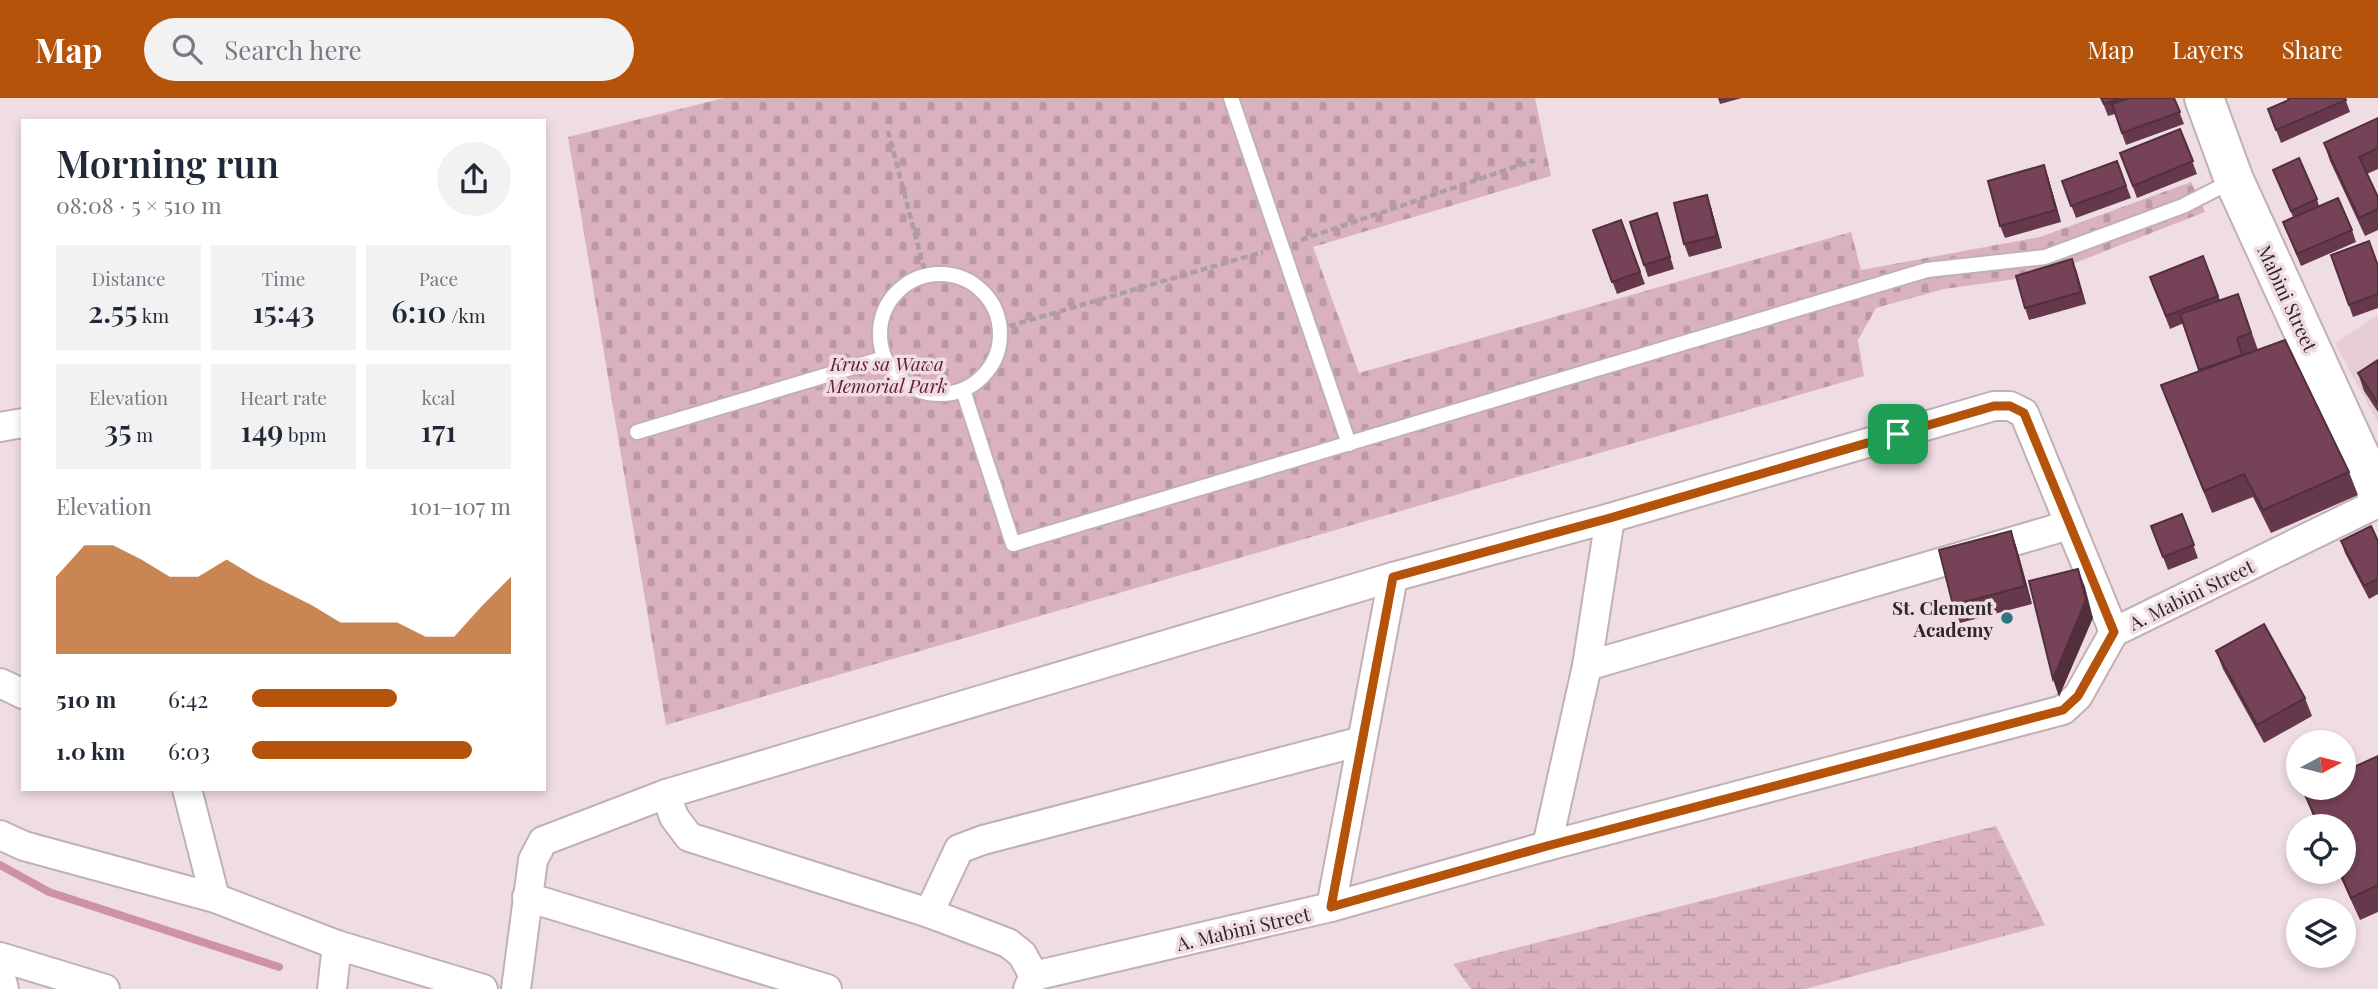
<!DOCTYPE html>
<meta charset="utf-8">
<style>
:root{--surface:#fff;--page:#f2f2f3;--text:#1f2937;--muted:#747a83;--accent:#b45309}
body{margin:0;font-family:"Playfair Display",serif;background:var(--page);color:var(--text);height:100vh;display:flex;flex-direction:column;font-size:26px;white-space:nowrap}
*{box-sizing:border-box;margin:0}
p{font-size:23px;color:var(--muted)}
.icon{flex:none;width:38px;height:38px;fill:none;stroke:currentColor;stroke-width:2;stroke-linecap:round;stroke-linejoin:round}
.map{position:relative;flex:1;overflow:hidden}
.details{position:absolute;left:21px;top:21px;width:525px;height:672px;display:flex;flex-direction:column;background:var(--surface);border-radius:0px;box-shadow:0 4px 10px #0003}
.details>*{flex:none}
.needle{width:46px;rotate:83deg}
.buttons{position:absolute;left:2286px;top:632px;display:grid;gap:14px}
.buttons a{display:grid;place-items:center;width:70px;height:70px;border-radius:50%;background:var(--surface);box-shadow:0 4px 10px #0003;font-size:35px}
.pin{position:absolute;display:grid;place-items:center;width:60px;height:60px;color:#fff;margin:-30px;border-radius:14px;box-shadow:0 4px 10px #0006}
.round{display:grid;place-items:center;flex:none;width:74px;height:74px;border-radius:37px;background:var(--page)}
.headline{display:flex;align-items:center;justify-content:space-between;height:119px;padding:0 35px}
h1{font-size:38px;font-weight:600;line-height:52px}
.stats{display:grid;grid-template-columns:repeat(3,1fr);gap:10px;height:119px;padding:7px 35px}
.stats div{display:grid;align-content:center;border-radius:0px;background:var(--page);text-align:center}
.stats b{font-size:30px;font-weight:600}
.stats small{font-size:19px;font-weight:400}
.stats p{font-size:19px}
.chart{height:196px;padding:14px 35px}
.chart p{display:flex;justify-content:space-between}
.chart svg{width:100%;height:126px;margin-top:7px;fill:var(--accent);opacity:.7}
ul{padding:0 35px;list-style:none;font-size:23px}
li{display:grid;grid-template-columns:112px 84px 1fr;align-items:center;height:52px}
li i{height:18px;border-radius:9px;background:var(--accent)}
header{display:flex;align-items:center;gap:42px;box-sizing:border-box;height:98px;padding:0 35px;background:var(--accent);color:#fff}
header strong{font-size:33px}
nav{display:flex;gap:38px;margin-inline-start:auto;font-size:24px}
.search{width:490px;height:63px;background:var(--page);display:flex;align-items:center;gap:18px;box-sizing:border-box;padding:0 24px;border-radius:38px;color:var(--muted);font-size:26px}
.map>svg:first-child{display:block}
</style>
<header>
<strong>Map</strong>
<div class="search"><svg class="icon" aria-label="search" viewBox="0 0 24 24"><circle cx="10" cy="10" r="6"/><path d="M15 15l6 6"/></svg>Search here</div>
<nav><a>Map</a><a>Layers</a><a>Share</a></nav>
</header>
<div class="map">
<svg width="2378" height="891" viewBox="0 0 2378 891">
<defs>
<pattern id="wetland-marsh" width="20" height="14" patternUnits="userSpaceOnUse" patternTransform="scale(1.75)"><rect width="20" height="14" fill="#d9b1bf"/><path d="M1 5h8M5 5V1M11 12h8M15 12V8" fill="none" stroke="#bb98a4"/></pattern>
<pattern id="cemetery-stones" width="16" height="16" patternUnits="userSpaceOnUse" patternTransform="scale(1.75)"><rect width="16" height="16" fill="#d9b1bf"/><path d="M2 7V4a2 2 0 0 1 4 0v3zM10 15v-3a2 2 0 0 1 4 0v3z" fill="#bb98a4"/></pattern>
</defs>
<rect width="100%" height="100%" fill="#f0dde3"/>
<polygon fill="#e5ccd5" points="2378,217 2378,325 2335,245"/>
<polygon fill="url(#wetland-marsh)" points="1996,728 2045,827 1805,891 1471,891 1453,866"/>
<polygon fill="url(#cemetery-stones)" points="724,0 1535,0 1551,78 1313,149 1359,275 1851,134 1861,172 2040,139 2191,84 2205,114 2044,177 1944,191 1876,210 1858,242 1864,278 666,627 568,39"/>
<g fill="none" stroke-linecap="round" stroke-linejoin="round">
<polyline stroke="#cd91a8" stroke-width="8" points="0,767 49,794 279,869"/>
<defs>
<g id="service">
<polyline points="1231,0 1349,346"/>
<circle cx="940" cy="236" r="60"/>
<polyline points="963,292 1013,446 1927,172 2045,159 2183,108 2232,83"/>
<polyline points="637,334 884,260"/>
</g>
<g id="minor">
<polyline points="0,329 23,325"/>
<polyline points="1587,568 2069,427"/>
<polyline points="0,585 23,596"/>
<polyline points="187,691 215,800"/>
<polyline points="666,696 674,719 689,739 929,815 1008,845 1022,856 1034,878"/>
<polyline points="0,737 24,748 215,800 337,847 332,891"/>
<polyline points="1547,748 1587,568 1610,420"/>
<polyline points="527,799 827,891"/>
<polyline points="1331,809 1393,479"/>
<polyline points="929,815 959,751 983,742 1362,643"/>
<polyline points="337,847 483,891"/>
<polyline points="0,859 105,891"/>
<polyline points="0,876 4,891"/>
<polyline points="516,891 533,762 543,743 666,696 1393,479 1610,420 1994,308 2010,308 2024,315 2114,534"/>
<polyline points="1028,891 1034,878 1331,809 1547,748 2063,612 2078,598 2114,534 2378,405"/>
</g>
<polyline id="secondary" points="2204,0 2234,82 2378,397"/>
</defs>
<use href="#service" stroke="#c1b0b6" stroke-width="18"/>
<use href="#minor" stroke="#c1b0b6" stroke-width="32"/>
<use href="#secondary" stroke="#c1b0b6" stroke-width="42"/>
<g stroke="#ad9ea3" stroke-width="4.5" stroke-dasharray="7 3.5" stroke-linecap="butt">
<polyline points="888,33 926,178"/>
<polyline points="1301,142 1535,62"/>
<polyline points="999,231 1263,154"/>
</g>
<use href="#service" stroke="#fff" stroke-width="14"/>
<use href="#minor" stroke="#fff" stroke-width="28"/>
<use href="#secondary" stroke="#fff" stroke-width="38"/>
</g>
<g fill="#65394b">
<polygon points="1718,0 1742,0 1720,6"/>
<polygon points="2101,0 2174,0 2184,26 2126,47 2115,16 2108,18"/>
<polygon points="2287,0 2345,0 2350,14 2281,45 2268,11 2288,2"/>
<polygon points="2378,20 2378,71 2367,76 2378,99 2378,132 2365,138 2330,63 2324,45"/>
<polygon points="2180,31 2197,76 2137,100 2120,55"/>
<polygon points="2117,63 2131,100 2076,120 2062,83"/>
<polygon points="2273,72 2317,101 2319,108 2352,132 2356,144 2301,168 2283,124 2293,119"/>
<polygon points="2048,79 2061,124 2005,140 2000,128"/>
<polygon points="1711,109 1722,150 1689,159 1684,146"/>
<polygon points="1657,115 1674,171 1648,179 1644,167"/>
<polygon points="1621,122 1645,186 1617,196 1593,132"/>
<polygon points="2331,157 2378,168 2378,210 2353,219"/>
<polygon points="2203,158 2220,202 2238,196 2258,252 2349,374 2358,397 2271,435 2253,399 2212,415 2161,287 2200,273 2184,225 2170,231 2150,179"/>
<polygon points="2072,161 2086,206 2029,222 2025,210"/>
<polygon points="2378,262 2378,314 2364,293 2358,275"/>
<polygon points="2182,416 2198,460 2168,472 2151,428"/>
<polygon points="2011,433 2017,451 2032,506 1960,525 1953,507"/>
<polygon points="2341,443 2378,443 2378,496 2369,501 2345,455"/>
<polygon points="2216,553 2305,600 2312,618 2264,645 2223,571"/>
<polygon points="2378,658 2378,814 2360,822 2338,774 2343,774 2343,728 2317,728 2303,692"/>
</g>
<g fill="#532e3d">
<polygon points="2044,67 2048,79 2061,124 2056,112"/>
<polygon points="1707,97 1711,109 1722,150 1717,138"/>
<polygon points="2072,161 2077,174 2086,206 2081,194"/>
<polygon points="2011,433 2017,451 2032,506 2025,488"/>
<polygon points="2078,471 2085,489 2093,520 2059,599 2053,581"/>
</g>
<g fill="#764257" stroke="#532e3d" stroke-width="2">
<polygon points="2101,0 2120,0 2104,6"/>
<polygon points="2130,0 2174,0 2180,14 2122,35 2112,6"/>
<polygon points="2288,0 2345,0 2346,2 2276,32 2268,11 2289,2"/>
<polygon points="2378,20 2378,50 2359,59 2378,99 2378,111 2359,120 2324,45"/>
<polygon points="2180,31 2193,63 2133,88 2120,55"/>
<polygon points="2299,60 2317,101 2291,113 2273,72"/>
<polygon points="2117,63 2126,88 2071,108 2062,83"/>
<polygon points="2044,67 2056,112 2000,128 1988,83"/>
<polygon points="1707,97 1717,138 1684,146 1674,105"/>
<polygon points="2338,100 2352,132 2297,156 2283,124"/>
<polygon points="1657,115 1670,159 1644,167 1630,124"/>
<polygon points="1621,122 1640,174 1612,184 1593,132"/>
<polygon points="2369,143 2378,168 2378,196 2349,207 2331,157"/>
<polygon points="2203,158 2218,198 2166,218 2150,179"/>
<polygon points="2072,161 2081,194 2025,210 2016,178"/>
<polygon points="2238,196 2251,235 2237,240 2242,257 2199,272 2180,216"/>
<polygon points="2285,242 2349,374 2263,412 2244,376 2204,393 2161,287"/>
<polygon points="2378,262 2378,305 2358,275"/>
<polygon points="2182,416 2194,447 2163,459 2151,428"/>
<polygon points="2371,428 2378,443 2378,481 2364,488 2341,443"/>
<polygon points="2011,433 2025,488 1953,507 1939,452"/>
<polygon points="2078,471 2086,502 2053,581 2029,483"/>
<polygon points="2264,526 2305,600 2257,627 2216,553"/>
<polygon points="2378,658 2378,787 2351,800 2340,774 2343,774 2343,728 2319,728 2303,692 2309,690 2343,690 2343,674"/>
</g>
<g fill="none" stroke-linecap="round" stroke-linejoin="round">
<defs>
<polygon id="route" points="1994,308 2010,308 2024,315 2114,534 2078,598 2063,612 1547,748 1331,809 1393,479 1610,420"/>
</defs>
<use href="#route" stroke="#fff" stroke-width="14"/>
<use href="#route" stroke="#b45309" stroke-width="9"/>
</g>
<circle fill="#2d767e" stroke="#f0dde3" stroke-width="2.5" cx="2007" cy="520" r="7"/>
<g text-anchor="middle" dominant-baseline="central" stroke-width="7" stroke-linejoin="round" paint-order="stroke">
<g font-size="19" fill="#2e2729" stroke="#f0dde3">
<text transform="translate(2288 200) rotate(65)">Mabini Street</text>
<text transform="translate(2191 496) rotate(-26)">A. Mabini Street</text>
<text transform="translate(1243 830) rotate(-13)">A. Mabini Street</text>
</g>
<g font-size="19" font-style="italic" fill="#621c3d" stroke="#f0dde3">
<text x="887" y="265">Krus sa Wawa<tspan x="887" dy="22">Memorial Park</tspan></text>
</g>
<g font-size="19" font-weight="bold" fill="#2e2729" stroke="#f0dde3" text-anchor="end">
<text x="1993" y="509">St. Clement<tspan x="1993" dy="22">Academy</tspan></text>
</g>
</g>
</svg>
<div class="buttons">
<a><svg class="needle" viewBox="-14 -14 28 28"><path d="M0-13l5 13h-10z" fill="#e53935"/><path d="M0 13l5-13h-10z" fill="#747a83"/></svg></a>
<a><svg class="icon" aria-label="locate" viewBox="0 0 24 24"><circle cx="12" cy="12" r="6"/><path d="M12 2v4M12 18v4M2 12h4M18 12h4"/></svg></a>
<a><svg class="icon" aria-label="layers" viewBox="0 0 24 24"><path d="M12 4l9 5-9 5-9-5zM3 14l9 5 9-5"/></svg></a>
</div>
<div class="pin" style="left:1898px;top:336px;background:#1e9e55"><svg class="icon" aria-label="arrive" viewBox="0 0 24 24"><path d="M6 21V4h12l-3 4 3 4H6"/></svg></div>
<section class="details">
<div class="headline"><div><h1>Morning run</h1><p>08:08 · 5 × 510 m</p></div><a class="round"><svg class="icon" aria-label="share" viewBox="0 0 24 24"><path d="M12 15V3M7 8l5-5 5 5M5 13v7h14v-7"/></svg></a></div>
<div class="stats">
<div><p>Distance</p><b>2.55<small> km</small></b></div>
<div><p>Time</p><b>15:43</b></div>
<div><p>Pace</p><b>6:10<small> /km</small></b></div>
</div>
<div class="stats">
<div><p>Elevation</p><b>35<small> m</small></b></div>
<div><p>Heart rate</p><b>149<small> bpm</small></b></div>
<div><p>kcal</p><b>171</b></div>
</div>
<div class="chart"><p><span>Elevation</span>101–107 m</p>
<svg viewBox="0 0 160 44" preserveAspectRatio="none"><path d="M0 44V17L10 6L20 6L30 11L40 17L50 17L60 11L70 17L80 22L90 27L100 33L110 33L120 33L130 38L140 38L150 27L160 17V44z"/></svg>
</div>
<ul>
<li><b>510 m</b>6:42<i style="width:56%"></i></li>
<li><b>1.0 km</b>6:03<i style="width:85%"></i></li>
</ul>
</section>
</div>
